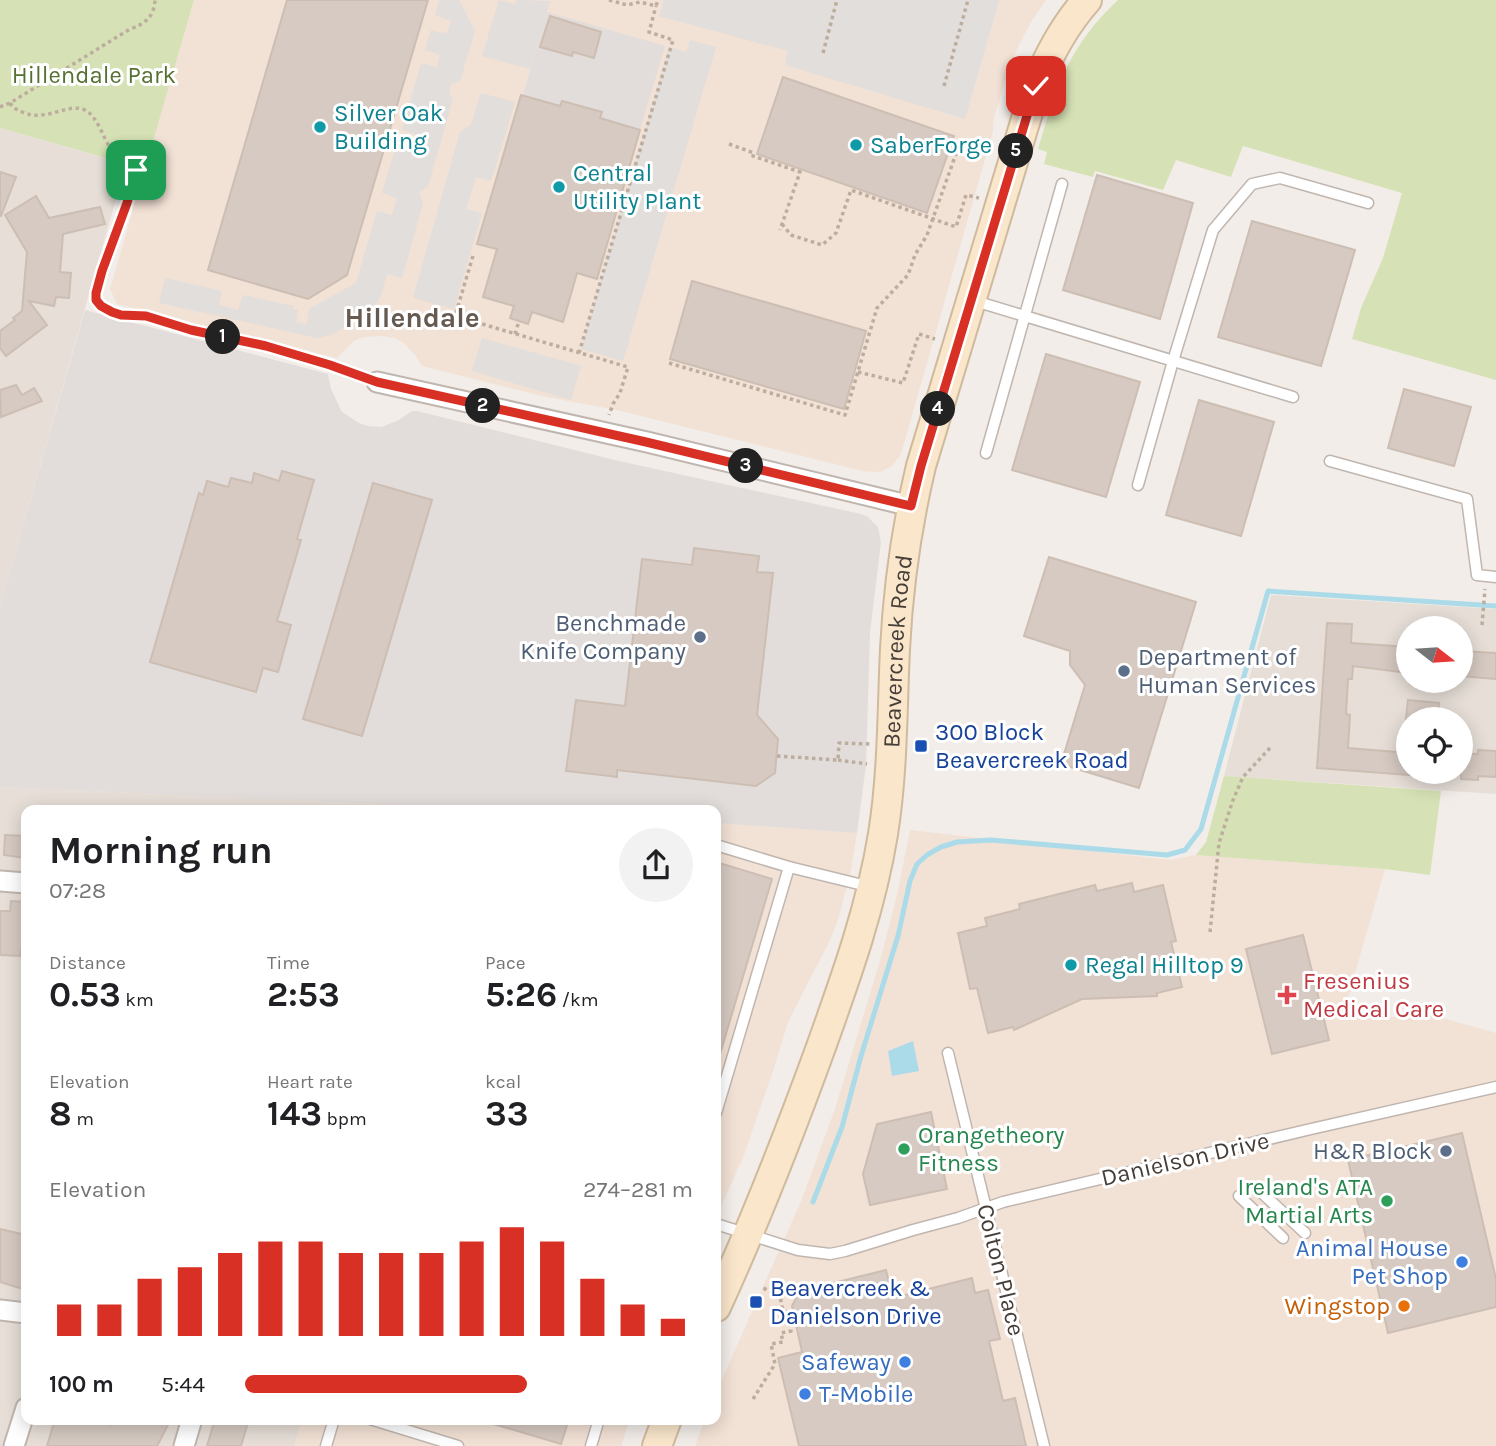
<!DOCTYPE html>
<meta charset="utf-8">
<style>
:root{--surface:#fff;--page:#f2f2f2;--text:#202124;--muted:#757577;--accent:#d93025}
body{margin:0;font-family:Karla,sans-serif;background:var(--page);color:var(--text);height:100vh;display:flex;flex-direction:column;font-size:26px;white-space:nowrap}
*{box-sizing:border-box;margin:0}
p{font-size:23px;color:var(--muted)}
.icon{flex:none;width:38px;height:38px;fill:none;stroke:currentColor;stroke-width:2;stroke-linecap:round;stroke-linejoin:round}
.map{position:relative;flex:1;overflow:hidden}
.panel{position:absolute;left:21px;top:805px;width:700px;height:620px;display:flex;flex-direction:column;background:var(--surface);border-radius:14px;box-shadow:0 4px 18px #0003}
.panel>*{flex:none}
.needle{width:46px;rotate:107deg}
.buttons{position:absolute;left:1396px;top:616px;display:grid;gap:14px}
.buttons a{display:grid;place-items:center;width:77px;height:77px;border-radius:50%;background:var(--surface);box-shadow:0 4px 18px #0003;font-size:35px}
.pin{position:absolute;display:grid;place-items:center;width:60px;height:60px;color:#fff;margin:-30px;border-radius:14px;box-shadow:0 4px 10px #0006}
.km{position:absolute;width:35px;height:35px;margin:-18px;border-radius:50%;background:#222;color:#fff;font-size:19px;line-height:35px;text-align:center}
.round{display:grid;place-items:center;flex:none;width:74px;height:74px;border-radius:37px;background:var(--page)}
.headline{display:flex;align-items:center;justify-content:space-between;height:119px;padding:0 28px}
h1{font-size:38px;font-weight:700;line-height:52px}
.figures{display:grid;grid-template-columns:repeat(3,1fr);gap:10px;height:119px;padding:7px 28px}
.figures div{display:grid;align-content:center}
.figures b{font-size:35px;font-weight:700}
.figures small{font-size:19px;font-weight:400}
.figures p{font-size:19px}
.chart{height:196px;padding:14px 28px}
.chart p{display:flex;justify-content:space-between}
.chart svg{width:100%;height:126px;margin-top:7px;stroke:var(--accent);stroke-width:6}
ul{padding:0 28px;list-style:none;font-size:23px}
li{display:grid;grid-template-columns:112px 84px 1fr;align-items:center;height:52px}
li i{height:18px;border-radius:9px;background:var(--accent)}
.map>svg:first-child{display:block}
</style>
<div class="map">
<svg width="1496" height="1446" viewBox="0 0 1496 1446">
<rect width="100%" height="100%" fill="#f2ede8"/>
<g fill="#e6ded7" fill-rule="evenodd">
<polygon points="0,128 126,164 0,607"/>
<path d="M1271,595L1496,609V794L1224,776ZM1409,628H1461V681H1409ZM1409,719H1461V772H1409Z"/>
<polygon points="0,787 479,807 478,810 26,810 26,1419 302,1419 294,1446 0,1446"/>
</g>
<g fill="#f2e1d5">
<polygon points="194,0 1046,0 1031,22 1019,45 1008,71 993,121 993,131 901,454 892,466 880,472 863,471 621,411 542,396 422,366 416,356 405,344 395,338 382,336 364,337 354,341 337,358 117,304 110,289"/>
<polygon points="716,823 857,833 851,870 838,920 830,940 788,1022 774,1068 744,1155 716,1218"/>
<polygon points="910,830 1170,860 1196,855 1385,869 1342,1018 1393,1017 1419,1014 1442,1018 1496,1033 1496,1446 695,1446 705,1419 716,1419 716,1393 802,1199 835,1109 880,961 897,895"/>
<polygon points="302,1419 630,1419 621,1446 294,1446"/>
</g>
<g fill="#e2ddda">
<polygon points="547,12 665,46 640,130 600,118 601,112 563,101 560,106 523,95"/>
<polygon points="85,310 328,374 331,389 342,412 359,423 368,426 381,427 397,421 412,411 417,411 619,461 861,514 868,517 878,527 881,542 870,633 866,765 857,833 716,823 716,810 520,810 0,787 0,607"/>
</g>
<g fill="#d6e2b5">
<polygon points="0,0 194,0 145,169 0,128"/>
<path d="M1118,0H1496V380L1352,339L1361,308L1383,258L1402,193L1243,146L1231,177L1176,160L1163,190L1095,171L1093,177L1044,164L1047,152L1038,149C1057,86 1068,47 1118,0Z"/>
<polygon points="1224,776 1441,791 1430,875 1385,869 1196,855 1206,842"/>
</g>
<g fill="#e1dedc">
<polygon points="439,0 459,0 475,31 460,81 451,84 449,93 453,99 428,186 419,192 423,203 402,278 387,274 380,298 370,312 331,335 318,338 159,303 165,278 222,291 219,305 238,310 243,295 293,306 293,309 298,310 296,322 307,324 309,309 356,283 377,211 392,215 397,198 382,193 399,137 414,140 415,134 402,130 421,63 437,67 440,55 425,50 431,30 447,34 451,21 435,15"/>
<polygon points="499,0 515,4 517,0 550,1 530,69 482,56"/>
<polygon points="664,0 999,0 965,119 785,65 788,51 659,16"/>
<polygon points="690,40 716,47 623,361 581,349 669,47 686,52"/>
<polygon points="481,93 515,102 491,181 476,177 466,209 482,213 454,309 413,298 460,132 471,125"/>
<polygon points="482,338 581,366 571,400 472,371"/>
</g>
<polygon fill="#abdbe9" points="913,1041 919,1071 892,1076 888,1051"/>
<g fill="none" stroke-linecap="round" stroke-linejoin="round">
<polyline stroke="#abdbe9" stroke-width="5" points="813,1202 842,1127 861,1056 898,936 910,881 917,864 927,855 941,847 957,842 991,840 1167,855 1185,850 1201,829 1268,591 1496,606"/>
</g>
<g fill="#d6cac2" stroke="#cdbeb3" stroke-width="2">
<polygon points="287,0 428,0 347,275 308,299 208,270"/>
<polygon points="550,16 601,32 594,58 573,52 572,56 540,47"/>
<polygon points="783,77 954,136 927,213 757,154"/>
<polygon points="521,95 560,106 562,101 602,112 600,118 640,130 597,279 577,273 563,322 532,312 528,324 510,318 514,306 483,297 497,249 477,244"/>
<polygon points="0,172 16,177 1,216 0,215"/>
<polygon points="1097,175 1193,203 1160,319 1063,290"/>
<polygon points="36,196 49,218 100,207 105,224 63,234 60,272 71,273 69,298 56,297 54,306 29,301 47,325 6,356 0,348 0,331 15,320 13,318 22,311 27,252 5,215"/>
<polygon points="1252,221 1355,250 1321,366 1218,337"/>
<polygon points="692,281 866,331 844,409 670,359"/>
<polygon points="1046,354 1140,382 1106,497 1012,470"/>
<polygon points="16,385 22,395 34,388 42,401 1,417 0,390"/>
<polygon points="1404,389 1471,407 1454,466 1388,448"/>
<polygon points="1199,400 1274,422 1241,536 1166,515"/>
<polygon points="282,471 314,480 297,539 301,540 277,621 291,625 278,672 263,668 256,692 150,662 199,493 203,495 207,481 228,487 231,478 252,483 254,473 279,481"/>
<polygon points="373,483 432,500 362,736 303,719"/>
<polygon points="694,548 759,556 757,572 773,573 757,715 778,739 775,773 756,786 617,770 617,777 566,771 576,700 625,706 642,559 692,565"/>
<polygon points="1049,557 1196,602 1139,788 1061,764 1085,685 1070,665 1070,651 1024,636"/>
<polygon points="1327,623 1352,624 1351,643 1409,647 1409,673 1353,666 1352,679 1348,679 1346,714 1350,715 1348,748 1409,753 1409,775 1317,768"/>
<polygon points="1461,651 1496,653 1496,679 1461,676"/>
<polygon points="1408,700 1439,703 1438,719 1406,719"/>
<polygon points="1478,750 1496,751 1496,777 1478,776 1478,780 1461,779 1461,753 1478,754"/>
<polygon points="5,835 26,836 26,858 4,855"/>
<polygon points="716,862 772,879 720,1054 716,1054"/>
<polygon points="1132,883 1134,892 1163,885 1176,941 1171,942 1182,987 1157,993 1157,996 1082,999 1014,1030 1013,1027 988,1033 977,988 970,989 958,933 987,926 985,918 1020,909 1019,904 1095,885 1097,891"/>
<polygon points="11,901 26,902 26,948 22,947 20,956 0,955 0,911 10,911"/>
<polygon points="1303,935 1329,1040 1272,1054 1246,949"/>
<polygon points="931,1112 947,1189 870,1205 863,1174 877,1124"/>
<polygon points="1462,1133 1496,1279 1496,1307 1388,1333 1348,1160"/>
<polygon points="0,1229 26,1235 26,1290 0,1282"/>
<polygon points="886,1270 893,1298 972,1278 975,1293 988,1290 1000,1339 989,1341 1003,1401 1015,1398 1026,1446 799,1446 778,1358 802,1352 792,1306 800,1291"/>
<polygon points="55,1419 92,1419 111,1425 113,1419 142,1419 152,1424 154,1419 161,1419 169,1423 157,1446 47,1446"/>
<polygon points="215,1419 249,1419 241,1446 207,1446"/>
<polygon points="491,1419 569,1419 561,1444 490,1423"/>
</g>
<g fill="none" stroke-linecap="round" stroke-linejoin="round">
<defs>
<g id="service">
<polyline points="975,301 1293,397"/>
<polyline points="986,453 1062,184"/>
<polyline points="1330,461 1467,499 1477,575 1496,577"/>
<polyline points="1138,485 1173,361 1213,230 1252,184 1280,178 1368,203"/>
<polyline points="716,845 789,867 871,887"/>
<polyline points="948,1053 1044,1446"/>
<polyline points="716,1113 789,867"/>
<polyline points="1260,1191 1305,1233"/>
<polyline points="1239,1196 1283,1238"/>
<polyline points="716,1224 798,1250 830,1254 845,1251 913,1230 958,1218 1003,1202 1311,1129 1496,1087"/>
<polyline points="370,1419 458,1446"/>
<polyline points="326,1446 334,1419"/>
<polyline points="591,1446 599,1419"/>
</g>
<g id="minor">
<polyline points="377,382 647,442 911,506"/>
<polyline points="0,881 26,883"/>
<polyline points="0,1310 26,1313"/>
<polyline points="14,1446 26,1408"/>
<polyline points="184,1446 192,1419"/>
</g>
<g id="secondary">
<path id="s1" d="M716,1307C755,1222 789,1135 821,1047C846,977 871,908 883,834C893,771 892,712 895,649C898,589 907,525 921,466L1036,86C1049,54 1064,26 1087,0"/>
<polyline points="657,1446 667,1419"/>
</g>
</defs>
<use href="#service" stroke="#c0b6af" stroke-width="13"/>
<use href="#minor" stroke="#c0b6af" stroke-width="23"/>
<use href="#secondary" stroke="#d0ba9e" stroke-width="32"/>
<g stroke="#bdad9e" stroke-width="3.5" stroke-dasharray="3.5 3.5" stroke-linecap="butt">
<polyline points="609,0 627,5 640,2 656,6 658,0"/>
<polyline points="823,53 837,0"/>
<polyline points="944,86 968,0"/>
<path d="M10,103C13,108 17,110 22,112C46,123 67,102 85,110C98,117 103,138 111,149C117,157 127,158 133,164C147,180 88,280 97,301C104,317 137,314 151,318C177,325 202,333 228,339C240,341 253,342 265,345C297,354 330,365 361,376"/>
<path d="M0,107L10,103L130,29C145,24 154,17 155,0"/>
<polyline points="729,144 754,153 753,156 800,172 780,230"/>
<polyline points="782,224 791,235 822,245 836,233 851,190 956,227 966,195 979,198"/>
<polyline points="473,256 455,316 628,367 620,393 613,404 609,415"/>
<polyline points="515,334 519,321"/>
<polyline points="579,353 673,40 649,32 656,6"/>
<polyline points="669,363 845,415 877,308 908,275 915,255 927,235 962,137"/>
<polyline points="858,372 903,383 919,334 935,339"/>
<polyline points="1482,625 1485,589"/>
<polyline points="777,756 838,760 839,743 870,744"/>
<polyline points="838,760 867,764"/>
<polyline points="1210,932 1219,843 1233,800 1243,777 1270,748"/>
<polyline points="753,1399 775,1364 771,1344 783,1342 781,1333 791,1331 787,1312 783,1311 780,1296 761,1287"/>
</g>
<use href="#service" stroke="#fff" stroke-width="10"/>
<use href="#minor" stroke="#fff" stroke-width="19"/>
<use href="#secondary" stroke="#f9e6cb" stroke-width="28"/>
</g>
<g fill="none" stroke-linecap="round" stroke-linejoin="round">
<defs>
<polyline id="route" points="136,170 127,203 102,271 96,293 96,300 101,306 112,312 121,315 146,316 191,330 266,346 330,365 377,382 646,442 911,506 921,466 1036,86"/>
</defs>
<use href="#route" stroke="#fff" stroke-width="14"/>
<use href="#route" stroke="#d93025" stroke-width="9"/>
</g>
<g fill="#0f9aa8" stroke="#fff" stroke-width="2.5">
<circle cx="320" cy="127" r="7"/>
<circle cx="856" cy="145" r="7"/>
<circle cx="559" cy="187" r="7"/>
<circle cx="1071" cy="965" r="7"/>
</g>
<g fill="#5c6f8a" stroke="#fff" stroke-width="2.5">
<circle cx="700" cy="637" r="7"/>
<circle cx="1124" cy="671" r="7"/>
<circle cx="1446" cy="1151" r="7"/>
</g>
<g fill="#1a4fb4" stroke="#fff" stroke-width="2.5">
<rect x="914" y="739" width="14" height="14" rx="3.5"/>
<rect x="749" y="1295" width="14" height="14" rx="3.5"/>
</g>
<path fill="#e0444e" stroke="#fff" stroke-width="2.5" d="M1283.5 984.5h7v7h7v7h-7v7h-7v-7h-7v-7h7z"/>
<g fill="#2e9e5b" stroke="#fff" stroke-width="2.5">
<circle cx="904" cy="1149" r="7"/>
<circle cx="1387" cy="1201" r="7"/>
</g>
<g fill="#3f7fe0" stroke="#fff" stroke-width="2.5">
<circle cx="1462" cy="1262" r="7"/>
<circle cx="905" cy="1362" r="7"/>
<circle cx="805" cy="1394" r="7"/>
</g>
<circle fill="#e8710a" stroke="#fff" stroke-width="2.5" cx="1404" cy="1306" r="7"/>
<g text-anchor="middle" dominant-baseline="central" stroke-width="6" stroke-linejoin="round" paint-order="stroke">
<g font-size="24" fill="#557131" stroke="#fff">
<text x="94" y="75">Hillendale Park</text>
</g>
<g font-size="24" fill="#0d838f" stroke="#fff" text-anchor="start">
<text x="334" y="113">Silver Oak<tspan x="334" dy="28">Building</tspan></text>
<text x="870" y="145">SaberForge</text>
<text x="573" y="173">Central<tspan x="573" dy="28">Utility Plant</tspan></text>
<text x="1085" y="965">Regal Hilltop 9</text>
</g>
<g font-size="24" fill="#4e5e75" stroke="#fff" text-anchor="end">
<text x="686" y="623">Benchmade<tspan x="686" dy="28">Knife Company</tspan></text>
<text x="1138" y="657" text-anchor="start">Department of<tspan x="1138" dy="28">Human Services</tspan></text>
<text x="1432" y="1151">H&amp;R Block</text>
</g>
<g font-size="24" fill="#453d38" stroke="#fff">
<text stroke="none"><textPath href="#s1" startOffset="686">Beavercreek Road</textPath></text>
<text transform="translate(1185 1159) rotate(-13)">Danielson Drive</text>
<text transform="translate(1001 1270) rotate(76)">Colton Place</text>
</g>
<g font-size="24" fill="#164399" stroke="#fff" text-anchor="start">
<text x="935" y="732">300 Block<tspan x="935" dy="28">Beavercreek Road</tspan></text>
<text x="770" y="1288">Beavercreek &amp;<tspan x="770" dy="28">Danielson Drive</tspan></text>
</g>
<g font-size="24" fill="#be3a42" stroke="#fff" text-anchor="start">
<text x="1303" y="981">Fresenius<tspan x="1303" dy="28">Medical Care</tspan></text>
</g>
<g font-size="24" fill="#27864d" stroke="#fff" text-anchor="start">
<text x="918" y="1135">Orangetheory<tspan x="918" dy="28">Fitness</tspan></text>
<text x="1373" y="1187" text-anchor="end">Ireland's ATA<tspan x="1373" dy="28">Martial Arts</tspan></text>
</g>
<g font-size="24" fill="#366cbe" stroke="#fff" text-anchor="end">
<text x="1448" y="1248">Animal House<tspan x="1448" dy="28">Pet Shop</tspan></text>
<text x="891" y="1362">Safeway</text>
<text x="819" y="1394" text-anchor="start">T-Mobile</text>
</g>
<g font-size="24" fill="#c56008" stroke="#fff" text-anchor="end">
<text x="1390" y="1306">Wingstop</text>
</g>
<g font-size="28" font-weight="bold" fill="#665950" stroke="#fff">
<text x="412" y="317">Hillendale</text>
</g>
</g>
</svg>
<div class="buttons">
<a><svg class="needle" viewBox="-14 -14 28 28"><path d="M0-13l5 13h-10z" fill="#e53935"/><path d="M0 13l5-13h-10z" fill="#757577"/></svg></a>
<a><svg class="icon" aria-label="locate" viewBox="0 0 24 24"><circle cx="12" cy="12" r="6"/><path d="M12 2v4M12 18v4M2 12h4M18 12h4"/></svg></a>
</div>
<div class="pin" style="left:136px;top:170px;background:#1e9e55"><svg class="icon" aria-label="arrive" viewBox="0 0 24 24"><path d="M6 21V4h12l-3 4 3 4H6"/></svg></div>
<div class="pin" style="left:1036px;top:86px;background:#d93025"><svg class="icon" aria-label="check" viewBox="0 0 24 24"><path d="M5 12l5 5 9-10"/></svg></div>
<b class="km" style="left:223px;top:337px">1</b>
<b class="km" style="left:483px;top:406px">2</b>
<b class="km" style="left:746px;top:466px">3</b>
<b class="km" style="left:938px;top:409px">4</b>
<b class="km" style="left:1016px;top:151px">5</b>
<section class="panel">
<div class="headline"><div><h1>Morning run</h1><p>07:28</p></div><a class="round"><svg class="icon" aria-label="share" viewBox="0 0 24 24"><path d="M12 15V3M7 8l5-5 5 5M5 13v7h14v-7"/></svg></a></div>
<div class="figures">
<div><p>Distance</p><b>0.53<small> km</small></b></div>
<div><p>Time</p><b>2:53</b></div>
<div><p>Pace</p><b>5:26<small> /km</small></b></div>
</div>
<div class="figures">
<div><p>Elevation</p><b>8<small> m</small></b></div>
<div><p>Heart rate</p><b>143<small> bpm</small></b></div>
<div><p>kcal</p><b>33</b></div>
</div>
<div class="chart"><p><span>Elevation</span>274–281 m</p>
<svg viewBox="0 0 160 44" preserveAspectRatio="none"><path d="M5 44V33M15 44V33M25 44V24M35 44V20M45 44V15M55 44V11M65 44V11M75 44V15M85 44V15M95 44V15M105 44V11M115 44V6M125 44V11M135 44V24M145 44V33M155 44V38"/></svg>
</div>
<ul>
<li><b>100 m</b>5:44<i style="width:63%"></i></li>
</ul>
</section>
</div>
